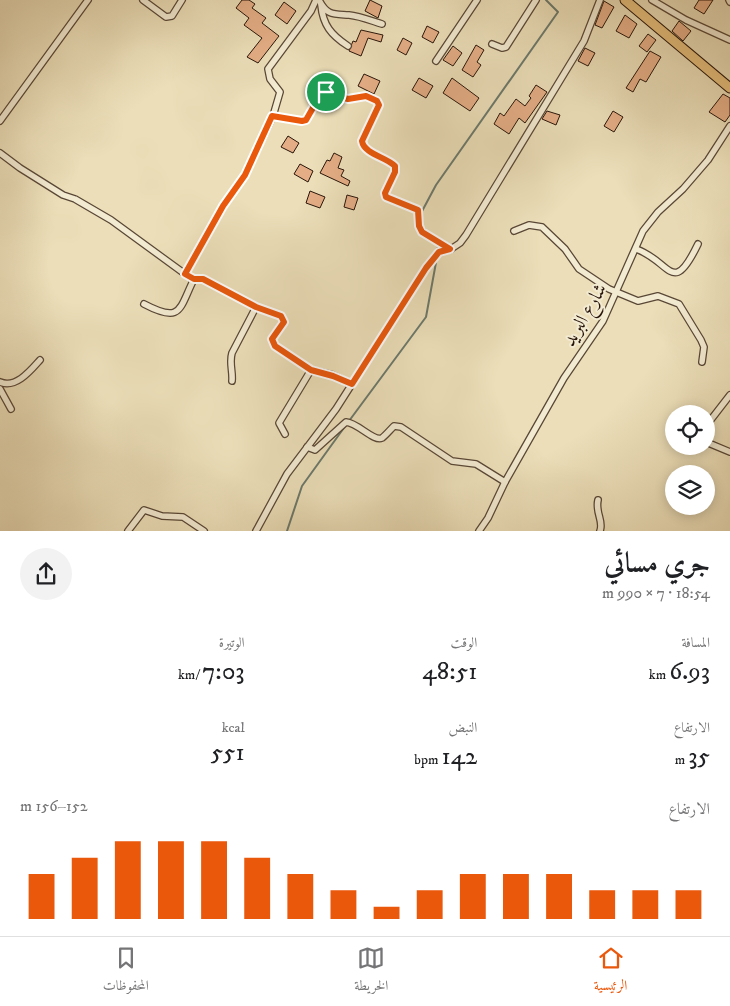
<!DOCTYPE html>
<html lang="ar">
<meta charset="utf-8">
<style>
:root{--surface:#fff;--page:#f2f2f2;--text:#202124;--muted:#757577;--line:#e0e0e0;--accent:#ea580c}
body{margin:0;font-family:"IM FELL DW Pica",Amiri,serif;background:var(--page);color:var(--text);direction:rtl;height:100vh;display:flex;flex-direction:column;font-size:19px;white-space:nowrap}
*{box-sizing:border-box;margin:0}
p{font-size:16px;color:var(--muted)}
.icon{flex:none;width:28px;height:28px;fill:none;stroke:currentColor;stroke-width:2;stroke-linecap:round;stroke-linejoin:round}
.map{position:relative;height:531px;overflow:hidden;direction:ltr}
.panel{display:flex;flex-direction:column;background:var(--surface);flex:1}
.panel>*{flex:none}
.tools{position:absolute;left:665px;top:405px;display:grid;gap:10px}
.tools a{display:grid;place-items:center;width:50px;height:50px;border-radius:50%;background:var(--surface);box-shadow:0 2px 12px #0003;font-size:25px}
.pin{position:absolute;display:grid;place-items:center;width:42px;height:42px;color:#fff;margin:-21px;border:2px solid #fff;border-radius:50%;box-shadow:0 1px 5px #0007}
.round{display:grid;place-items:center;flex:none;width:52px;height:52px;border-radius:26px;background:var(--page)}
.overview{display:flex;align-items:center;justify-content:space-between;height:85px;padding:0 20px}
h1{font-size:28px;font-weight:600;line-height:38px}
.metrics{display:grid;grid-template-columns:repeat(3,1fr);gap:8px;height:85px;padding:5px 20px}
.metrics div{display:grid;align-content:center}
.metrics b{font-size:25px;font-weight:600}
.metrics small{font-size:14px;font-weight:400}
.metrics p{font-size:14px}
.chart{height:140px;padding:10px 20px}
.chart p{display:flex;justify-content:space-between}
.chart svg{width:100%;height:90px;margin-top:5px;stroke:var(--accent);stroke-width:6}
.tabs{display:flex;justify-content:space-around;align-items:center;height:70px;border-top:1px solid var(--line);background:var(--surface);font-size:14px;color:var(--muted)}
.tabs a{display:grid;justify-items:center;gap:2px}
.tabs .on{color:var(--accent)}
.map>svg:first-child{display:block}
</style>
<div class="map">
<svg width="730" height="531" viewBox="0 0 730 531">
<rect width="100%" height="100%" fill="#ebdeb8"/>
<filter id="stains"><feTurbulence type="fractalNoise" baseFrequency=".004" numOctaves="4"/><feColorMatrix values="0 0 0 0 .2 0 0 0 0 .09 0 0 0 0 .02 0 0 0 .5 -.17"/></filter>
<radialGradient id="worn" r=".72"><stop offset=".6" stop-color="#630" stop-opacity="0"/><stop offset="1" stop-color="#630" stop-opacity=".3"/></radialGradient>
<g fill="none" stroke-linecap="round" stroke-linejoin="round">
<g stroke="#6b796c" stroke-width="2">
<polyline points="420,215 436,185 558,12 546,0"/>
<polyline points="422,225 428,233"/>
<polyline points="349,421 426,317 437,257"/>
<polyline points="287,531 302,486 346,425"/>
</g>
</g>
<g fill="#e4ad85" stroke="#28150a">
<polygon points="242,0 249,0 255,4 252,8 266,18 262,23 279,36 258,63 247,57 262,38 244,25 249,18 236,8"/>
<polygon points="370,0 382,6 378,18 365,11"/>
<polygon points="699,0 713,0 704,14 694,8"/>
<polygon points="604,1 614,7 602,28 595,25"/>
<polygon points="284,2 296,11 287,24 275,15"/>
<polygon points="625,15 637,24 629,38 616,31"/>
<polygon points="679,21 691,31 683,41 672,31"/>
<polygon points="427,26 439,32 433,43 422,37"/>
<polygon points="361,30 383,35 381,42 368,38 361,56 349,51 353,41 356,42"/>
<polygon points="648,34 656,40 647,52 639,46"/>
<polygon points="403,38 412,43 406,55 397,50"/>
<polygon points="476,45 484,50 477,62 481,65 473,77 462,70"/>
<polygon points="453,46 462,53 453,66 443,60"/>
<polygon points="585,48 595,53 588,66 578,61"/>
<polygon points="650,51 661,57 646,82 640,79 633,92 626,88"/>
<polygon points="364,74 380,81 374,94 358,86"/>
<polygon points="419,78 433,86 426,98 412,90"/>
<polygon points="452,78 479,98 470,111 443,93"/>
<polygon points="536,85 547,92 525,123 519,118 509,134 494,124 500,113 504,116 516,99 525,106 531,98 529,96"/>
<polygon points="723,94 730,98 730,115 725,122 709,112"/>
<polygon points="547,111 560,115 556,125 542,119"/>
<polygon points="613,111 623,117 614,132 604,126"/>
<polygon points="288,136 299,143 293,153 281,147"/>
<polygon points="334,153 342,157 338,168 344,170 341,176 350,181 348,186 320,173 327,160 330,161"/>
<polygon points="300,164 313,171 308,182 294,174"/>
<polygon points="310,191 325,197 320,208 306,203"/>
<polygon points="347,195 358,198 354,210 344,207"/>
</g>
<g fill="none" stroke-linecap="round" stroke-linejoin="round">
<defs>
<g id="street">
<polyline points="143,0 166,17 172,16 182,0"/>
<path d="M319,0C327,16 334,14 349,15C360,16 372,21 382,24"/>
<polyline points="652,0 686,20 730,40"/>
<polyline points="729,0 730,2"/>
<path d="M321,5C323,25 331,35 348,46"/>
<polyline points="492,44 502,48 506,47 536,0"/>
<polyline points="436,61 477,0"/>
<path d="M273,116L302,121L306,120L322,92L348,99L366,96L377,101L379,105L362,141C364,154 386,157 395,166V172L385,193L386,197L418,210L419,225L422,232L451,249"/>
<polyline points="0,121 88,0"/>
<polyline points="0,153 20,168 63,195 75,199 111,220 185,274 194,279 203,279 256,307 281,316 283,322 272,339 275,346 311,370 333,375 352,384"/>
<polyline points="514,231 529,225 542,227 565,249 579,269 609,289 638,301 658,296 679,304 701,340 704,347 702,362"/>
<path d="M636,249C671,261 672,298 698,244"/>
<polyline points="185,274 223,207 245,175 273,116 280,92 270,79 268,69 311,11 316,0"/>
<path d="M144,304C182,324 179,309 194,279"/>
<path d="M232,381C233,371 229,363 232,353L256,307"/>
<path d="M0,382C16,389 31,370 40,360"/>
<polyline points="0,389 11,409"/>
<polyline points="706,426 730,395"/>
<polyline points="285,434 279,423 311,370"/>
<polyline points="706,442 730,452"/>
<path d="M307,447L315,450L346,422C358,423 374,442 382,438C386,435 390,430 394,426L401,427L452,461L476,464L505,482"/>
<path d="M598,500C595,513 604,521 600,531"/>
<polyline points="128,531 144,510 162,516 183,517 204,531"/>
<polyline points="256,531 287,474 336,409 426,268 439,251 451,249 460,243 466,235 584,41 600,0"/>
<polyline points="479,531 488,518 505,482 564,378 603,321 643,231 658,212 683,189 708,160 730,126"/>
</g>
<polyline id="primary" points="625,0 730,88"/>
</defs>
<use href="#street" stroke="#594736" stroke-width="8"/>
<use href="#primary" stroke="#28150a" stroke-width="11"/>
<use href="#street" stroke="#f2ead1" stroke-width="5.5"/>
<use href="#primary" stroke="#e6bf7c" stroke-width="9"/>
</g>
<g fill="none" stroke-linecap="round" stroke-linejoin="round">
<defs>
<path id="route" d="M322,92L348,99L366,96L377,101L379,105L362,141C364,154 386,157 395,166V172L385,193L386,197L418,210L419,226L422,232L450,249L439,252L426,268L352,384L333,376L311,370L275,346L272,339L284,322L281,316L256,307L203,279H194L185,274L223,206L245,175L272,116L302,121L306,120Z"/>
</defs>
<use href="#route" stroke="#fff" stroke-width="10"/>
<use href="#route" stroke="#ea580c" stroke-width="6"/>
</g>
<g text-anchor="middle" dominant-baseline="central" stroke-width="4" stroke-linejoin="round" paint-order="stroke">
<g font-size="19" fill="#28150a" stroke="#f2ead1">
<text transform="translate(585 315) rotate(-60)">شارع البريد</text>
</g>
</g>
<rect width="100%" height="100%" filter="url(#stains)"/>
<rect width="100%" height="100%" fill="url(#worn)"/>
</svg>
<div class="tools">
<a><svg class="icon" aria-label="locate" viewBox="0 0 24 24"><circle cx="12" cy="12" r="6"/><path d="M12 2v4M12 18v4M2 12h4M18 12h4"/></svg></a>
<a><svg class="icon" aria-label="layers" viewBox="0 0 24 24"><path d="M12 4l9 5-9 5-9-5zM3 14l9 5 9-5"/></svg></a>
</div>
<div class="pin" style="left:326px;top:92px;background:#1e9e55"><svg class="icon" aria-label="arrive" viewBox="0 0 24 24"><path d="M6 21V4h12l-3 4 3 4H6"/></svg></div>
</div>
<section class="panel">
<div class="overview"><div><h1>جري مسائي</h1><p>18:54 · 7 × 990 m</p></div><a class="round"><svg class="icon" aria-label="share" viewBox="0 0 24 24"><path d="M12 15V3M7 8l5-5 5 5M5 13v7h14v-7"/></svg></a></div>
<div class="metrics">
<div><p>المسافة</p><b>6.93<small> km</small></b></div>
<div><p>الوقت</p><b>48:51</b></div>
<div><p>الوتيرة</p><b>7:03<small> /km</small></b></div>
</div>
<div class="metrics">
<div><p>الارتفاع</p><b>35<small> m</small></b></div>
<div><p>النبض</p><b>142<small> bpm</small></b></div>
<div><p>kcal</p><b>551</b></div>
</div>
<div class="chart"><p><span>الارتفاع</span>152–156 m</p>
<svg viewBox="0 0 160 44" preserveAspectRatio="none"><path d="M5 44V22M15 44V14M25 44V6M35 44V6M45 44V6M55 44V14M65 44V22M75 44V30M85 44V38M95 44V30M105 44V22M115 44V22M125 44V22M135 44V30M145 44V30M155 44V30"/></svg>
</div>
</section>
<nav class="tabs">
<a class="on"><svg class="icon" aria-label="home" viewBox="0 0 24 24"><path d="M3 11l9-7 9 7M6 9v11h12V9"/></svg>الرئيسية</a>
<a><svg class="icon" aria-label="map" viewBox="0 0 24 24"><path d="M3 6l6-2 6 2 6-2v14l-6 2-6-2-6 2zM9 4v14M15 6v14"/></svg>الخريطة</a>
<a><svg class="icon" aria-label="saved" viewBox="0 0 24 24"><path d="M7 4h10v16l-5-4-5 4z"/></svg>المحفوظات</a>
</nav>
